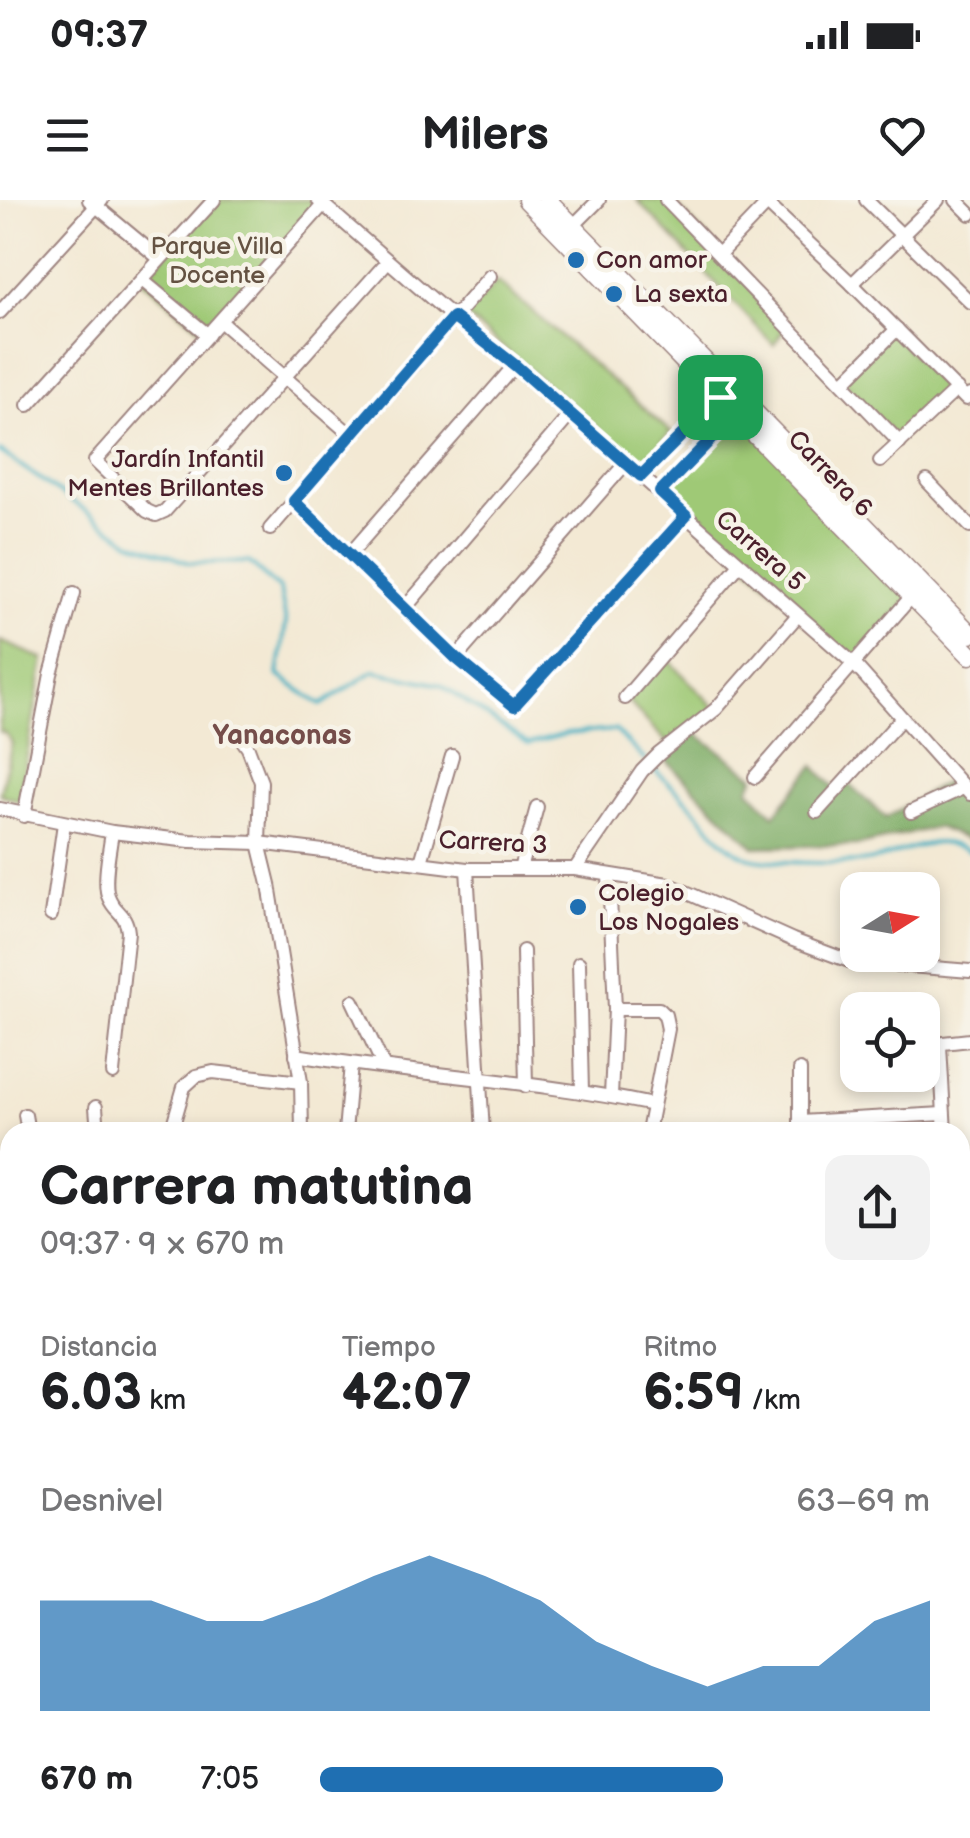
<!DOCTYPE html>
<html lang="es">
<meta charset="utf-8">
<style>
:root{--surface:#fff;--page:#f2f2f2;--text:#202124;--muted:#757577;--accent:#1f6fb2}
body{margin:0;font-family:"Balsamiq Sans",sans-serif;background:var(--page);color:var(--text);height:100vh;display:flex;flex-direction:column;font-size:38px;white-space:nowrap}
*{box-sizing:border-box;margin:0}
p{font-size:32px;color:var(--muted)}
.icon{flex:none;width:55px;height:55px;fill:none;stroke:currentColor;stroke-width:2;stroke-linecap:round;stroke-linejoin:round}
.map{position:relative;flex:1;overflow:hidden}
.panel{position:absolute;left:0px;top:922px;width:970px;height:718px;display:flex;flex-direction:column;background:var(--surface);border-radius:30px 30px 0 0;box-shadow:0 5px 15px #0003}
.panel>*{flex:none}
.needle{width:65px;rotate:79deg}
.buttons{position:absolute;left:840px;top:672px;display:grid;gap:20px}
.buttons a{display:grid;place-items:center;width:100px;height:100px;border-radius:20px;background:var(--surface);box-shadow:0 5px 15px #0003;font-size:50px}
.pin{position:absolute;display:grid;place-items:center;width:85px;height:85px;color:#fff;margin:-42px;border-radius:20px;box-shadow:0 5px 15px #0006}
.round{display:grid;place-items:center;flex:none;width:105px;height:105px;border-radius:20px;background:var(--page)}
.headline{display:flex;align-items:center;justify-content:space-between;height:170px;padding:0 40px}
h1{font-size:55px;font-weight:600;line-height:75px}
.figures{display:grid;grid-template-columns:repeat(3,1fr);gap:15px;height:170px;padding:10px 40px}
.figures div{display:grid;align-content:center}
.figures b{font-size:50px;font-weight:600}
.figures small{font-size:28px;font-weight:400}
.figures p{font-size:28px}
.chart{height:280px;padding:20px 40px}
.chart p{display:flex;justify-content:space-between}
.chart svg{width:100%;height:180px;margin-top:10px;fill:var(--accent);opacity:.7}
ul{padding:0 40px;list-style:none;font-size:32px}
li{display:grid;grid-template-columns:160px 120px 1fr;align-items:center;height:75px}
li i{height:25px;border-radius:12px;background:var(--accent)}
.status{display:flex;justify-content:space-between;align-items:center;height:70px;padding:0 50px;background:var(--surface);direction:ltr}
.status svg{height:28px;fill:currentColor}
header{display:flex;justify-content:space-between;align-items:center;height:130px;padding:0 40px;background:var(--surface);font-size:45px;font-weight:600}
.map>svg:first-child{display:block}
</style>
<div class="status"><b>09:37</b><svg viewBox="0 0 49 12"><path d="M0 12V9h3v3zM5 12V6h3v6zM10 12V3h3v9zM15 12V0h3v12zM26 1h20v11H26zM47 4h2v5h-2z"/></svg></div>
<header><svg class="icon" aria-label="menu" viewBox="0 0 24 24"><path d="M4 6h16M4 12h16M4 18h16"/></svg>Milers<svg class="icon" aria-label="heart" viewBox="0 0 24 24"><path d="M12 20l-8-8c-3-5 5-10 8-4 3-6 11-1 8 4z"/></svg></header>
<div class="map">
<svg width="970" height="1638" viewBox="0 0 970 1638">
<rect width="100%" height="100%" fill="#f7f3e8"/>
<filter id="ink" filterUnits="userSpaceOnUse"><feTurbulence type="fractalNoise" baseFrequency=".01" numOctaves="2"/><feDisplacementMap in="SourceGraphic" scale="20" xChannelSelector="R" yChannelSelector="G"/><feConvolveMatrix kernelMatrix="1 2 1 2 8 2 1 2 1" color-interpolation-filters="sRGB"/></filter>
<filter id="wash" filterUnits="userSpaceOnUse"><feTurbulence type="fractalNoise" baseFrequency=".0048" numOctaves="4" result="noise"/><feDisplacementMap in="SourceGraphic" scale="40" xChannelSelector="R" yChannelSelector="G"/><feGaussianBlur stdDeviation="2.25" result="paint"/><feColorMatrix in="noise" values="0 0 0 0 0 0 0 0 0 0 0 0 0 0 0 0 0 1.4 0 .05"/><feComposite in="paint" operator="in"/></filter>
<g filter="url(#wash)">
<rect width="100%" height="100%" fill="#f3e9d4"/>
<g fill="#9fc976" stroke="#747450" stroke-width="2.5">
<polygon points="214,0 318,0 323,5 208,135 142,80"/>
<polygon points="637,0 671,0 788,122 774,145"/>
<polygon points="497,81 671,232 641,265 466,116"/>
<polygon points="889,128 946,192 897,240 840,177"/>
<polygon points="737,213 912,396 854,464 665,288"/>
<polygon points="0,441 44,459 19,601 0,594 12,543 5,533 0,532"/>
<polygon points="663,454 716,509 670,546 625,498"/>
</g>
<polygon fill="#7fad67" stroke="#646649" stroke-width="2.5" points="690,529 755,577 749,589 774,615 814,566 837,590 849,584 886,618 952,578 970,595 970,641 937,627 858,645 754,647 659,554"/>
<g fill="none" stroke-linecap="round" stroke-linejoin="round">
<g stroke="#44b0c2" stroke-width="4">
<polyline points="0,251 129,341 190,363 249,362 280,390 286,423 278,475 321,505 374,471 441,485 528,544 566,534 615,530 645,560"/>
<path d="M651,567C664,579 678,591 690,604C708,623 721,645 745,656C761,664 847,664 867,661C906,655 931,630 970,652"/>
</g>
</g>
</g>
<g filter="url(#ink)">
<g fill="none" stroke-linecap="round" stroke-linejoin="round">
<defs>
<g id="minor">
<polyline points="89,0 160,59"/>
<polyline points="318,0 453,117 515,165 854,464 970,594"/>
<polyline points="666,0 900,243"/>
<polyline points="763,0 852,84 966,199 970,195"/>
<polyline points="866,0 970,102"/>
<polyline points="956,0 970,14"/>
<polyline points="323,5 95,261 147,311 156,315 165,311 388,61"/>
<polyline points="568,31 599,0"/>
<polyline points="719,54 767,4"/>
<polyline points="142,80 208,135"/>
<polyline points="852,84 938,0"/>
<polyline points="0,112 102,0"/>
<polyline points="220,121 351,235"/>
<polyline points="843,183 897,129"/>
<polyline points="28,205 214,0"/>
<polyline points="880,261 957,189"/>
<polyline points="641,276 725,192"/>
<polyline points="927,281 970,326"/>
<polyline points="660,293 741,208"/>
<polyline points="294,301 456,458 513,506 686,316"/>
<polyline points="270,329 490,76"/>
<polyline points="350,354 515,165"/>
<polyline points="405,408 571,214"/>
<polyline points="456,458 626,263"/>
<polyline points="625,498 740,364"/>
<polyline points="237,532 248,548 261,582 259,643 269,684 301,882 302,932"/>
<polyline points="755,577 912,396"/>
<polyline points="0,609 112,632 190,641 259,643 467,669 575,669 668,684 793,740 849,761 970,771"/>
<polyline points="817,612 902,518"/>
<polyline points="911,612 963,588"/>
<polyline points="24,616 51,474 74,393"/>
<path d="M112,632C110,648 102,684 109,698C115,713 126,712 128,732L113,873"/>
<polyline points="421,662 452,556"/>
<polyline points="467,669 483,932"/>
<polyline points="520,669 537,607"/>
<polyline points="575,669 642,571 659,554 716,509 798,415"/>
<polyline points="609,675 615,809 611,896"/>
<polyline points="51,715 64,623"/>
<polyline points="523,751 526,886"/>
<polyline points="579,763 582,892"/>
<polyline points="353,801 384,867"/>
<polyline points="615,809 659,809 665,815 668,829 648,932"/>
<path d="M296,855C414,875 535,880 653,905"/>
<polyline points="96,907 98,932"/>
<polyline points="25,915 28,932"/>
<polyline points="800,922 943,914"/>
<polyline points="171,932 184,887 196,876 213,872 301,882"/>
<polyline points="345,932 351,864"/>
<polyline points="800,932 800,870"/>
<polyline points="945,932 940,846 943,843 970,840"/>
<polyline points="0,1005 10,1003"/>
<polyline points="0,1172 10,1170"/>
<polyline points="0,1202 10,1226"/>
<polyline points="0,1378 10,1389"/>
<polyline points="268,1630 276,1638"/>
</g>
<g id="secondary">
<polyline points="527,0 970,455"/>
<polyline points="547,0 970,434"/>
</g>
</defs>
<use href="#minor" stroke="#9e8480" stroke-width="16"/>
<use href="#secondary" stroke="#9e8480" stroke-width="21"/>
<use href="#minor" stroke="#fff" stroke-width="12"/>
<use href="#secondary" stroke="#fff" stroke-width="18"/>
</g>
</g>
<g fill="none" stroke-linecap="round" stroke-linejoin="round" filter="url(#ink)">
<defs>
<polygon id="route" points="453,117 516,166 641,276 730,187 746,203 660,292 686,316 514,506 456,458 294,301"/>
</defs>
<use href="#route" stroke="#fff" stroke-width="20"/>
<use href="#route" stroke="#1f6fb2" stroke-width="12"/>
</g>
<g fill="#1f6fb2" stroke="#f7f3e8" stroke-width="4">
<circle cx="576" cy="60" r="10"/>
<circle cx="614" cy="94" r="10"/>
<circle cx="284" cy="273" r="10"/>
<circle cx="578" cy="707" r="10"/>
</g>
<g text-anchor="middle" dominant-baseline="central" stroke-width="9" stroke-linejoin="round" paint-order="stroke">
<g font-size="25" fill="#645242" stroke="#f7f3e8">
<text x="217" y="46">Parque Villa<tspan x="217" dy="29">Docente</tspan></text>
</g>
<g font-size="25" fill="#4a1f2b" stroke="#f7f3e8" text-anchor="start">
<text x="596" y="60">Con amor</text>
<text x="634" y="94">La sexta</text>
<text x="264" y="259" text-anchor="end">Jardín Infantil<tspan x="264" dy="29">Mentes Brillantes</tspan></text>
<text x="598" y="693">Colegio<tspan x="598" dy="29">Los Nogales</tspan></text>
</g>
<g font-size="25" fill="#4a1f2b" stroke="#f7f3e8">
<text transform="translate(830 274) rotate(46)">Carrera 6</text>
<text transform="translate(760 351) rotate(41)">Carrera 5</text>
<text transform="translate(493 643) rotate(3)">Carrera 3</text>
</g>
<g font-size="28" font-weight="bold" fill="#754d4a" stroke="#f7f3e8">
<text x="282" y="535">Yanaconas</text>
</g>
</g>
</svg>
<div class="buttons">
<a><svg class="needle" viewBox="-14 -14 28 28"><path d="M0-13l5 13h-10z" fill="#e53935"/><path d="M0 13l5-13h-10z" fill="#757577"/></svg></a>
<a><svg class="icon" aria-label="locate" viewBox="0 0 24 24"><circle cx="12" cy="12" r="6"/><path d="M12 2v4M12 18v4M2 12h4M18 12h4"/></svg></a>
</div>
<div class="pin" style="left:720px;top:197px;background:#1e9e55"><svg class="icon" aria-label="arrive" viewBox="0 0 24 24"><path d="M6 21V4h12l-3 4 3 4H6"/></svg></div>
<section class="panel">
<div class="headline"><div><h1>Carrera matutina</h1><p>09:37 · 9 × 670 m</p></div><a class="round"><svg class="icon" aria-label="share" viewBox="0 0 24 24"><path d="M12 15V3M7 8l5-5 5 5M5 13v7h14v-7"/></svg></a></div>
<div class="figures">
<div><p>Distancia</p><b>6.03<small> km</small></b></div>
<div><p>Tiempo</p><b>42:07</b></div>
<div><p>Ritmo</p><b>6:59<small> /km</small></b></div>
</div>
<div class="chart"><p><span>Desnivel</span>63–69 m</p>
<svg viewBox="0 0 160 44" preserveAspectRatio="none"><path d="M0 44V17L10 17L20 17L30 22L40 22L50 17L60 11L70 6L80 11L90 17L100 27L110 33L120 38L130 33L140 33L150 22L160 17V44z"/></svg>
</div>
<ul>
<li><b>670 m</b>7:05<i style="width:66%"></i></li>
</ul>
</section>
</div>
